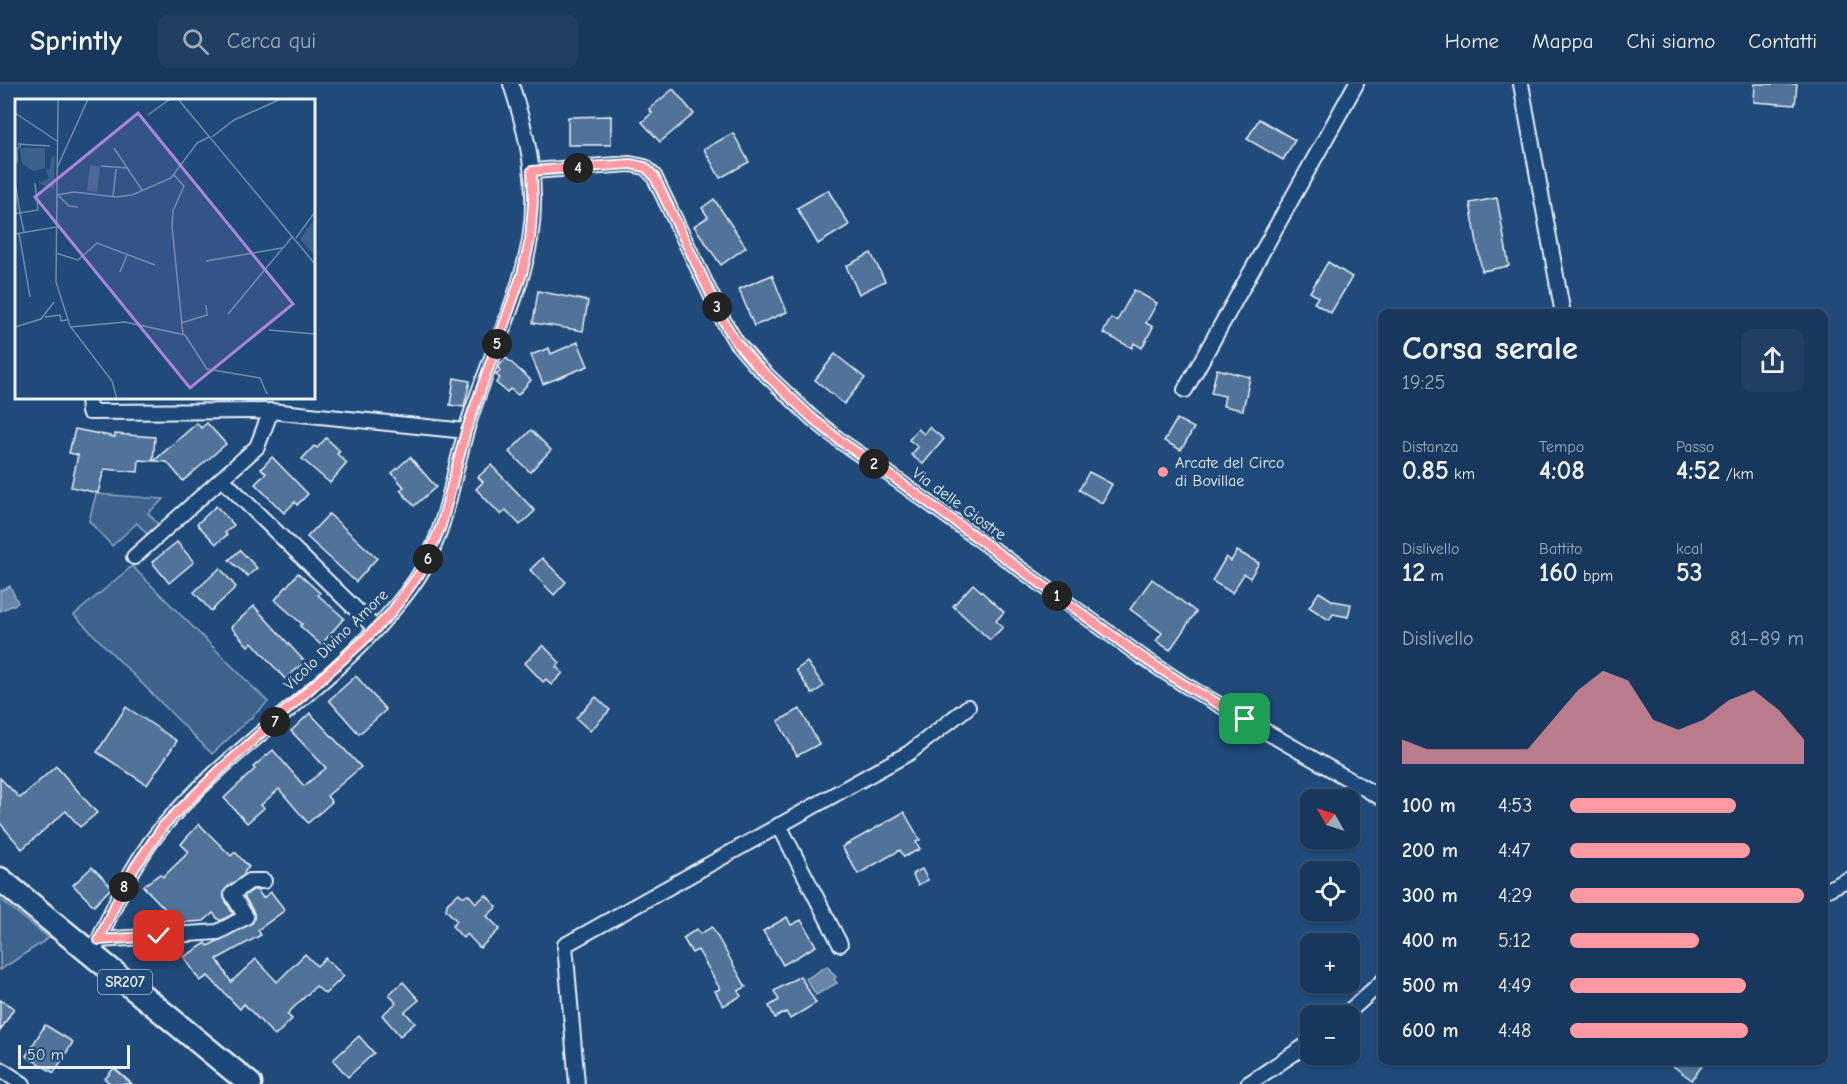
<!DOCTYPE html>
<html lang="it">
<meta charset="utf-8">
<style>
:root{--surface:#17385c;--page:#203f62;--text:#f1f3f6;--muted:#9eacbb;--line:#365272;--accent:#ff9aa2}
body{margin:0;font-family:"Comic Neue",sans-serif;background:var(--page);color:var(--text);height:100vh;display:flex;flex-direction:column;font-size:22px;white-space:nowrap}
*{box-sizing:border-box;margin:0}
p{font-size:20px;color:var(--muted)}
.icon{flex:none;width:33px;height:33px;fill:none;stroke:currentColor;stroke-width:2;stroke-linecap:round;stroke-linejoin:round}
.map{position:relative;flex:1;overflow:hidden}
.side{position:absolute;left:1378px;top:225px;width:450px;height:756px;display:flex;flex-direction:column;background:var(--surface);border-radius:12px;box-shadow:0 2px 4px #0004,0 0 0 2px var(--line)}
.side>*{flex:none}
.needle{width:39px;rotate:309deg}
.tools{position:absolute;left:1300px;top:705px;display:grid;gap:12px}
.tools a{display:grid;place-items:center;width:60px;height:60px;border-radius:12px;background:var(--surface);box-shadow:0 2px 4px #0004,0 0 0 2px var(--line);font-size:30px}
.scale{position:absolute;left:18px;bottom:15px;width:112px;box-sizing:border-box;padding-left:6px;border:3px solid #e8f1f8;border-top:0;font-size:16px;line-height:21px;white-space:nowrap;color:#e8f1f8;-webkit-text-stroke:4px #1f4a7a;paint-order:stroke}
.pin{position:absolute;display:grid;place-items:center;width:51px;height:51px;color:#fff;margin:-26px;border-radius:12px;box-shadow:0 3px 9px #0006}
.km{position:absolute;width:30px;height:30px;margin:-15px;border-radius:50%;background:#222;color:#fff;font-size:16px;line-height:30px;text-align:center}
.round{display:grid;place-items:center;flex:none;width:63px;height:63px;border-radius:12px;background:var(--page)}
.headline{display:flex;align-items:center;justify-content:space-between;height:102px;padding:0 24px}
h1{font-size:33px;font-weight:600;line-height:45px}
.metrics{display:grid;grid-template-columns:repeat(3,1fr);gap:9px;height:102px;padding:6px 24px}
.metrics div{display:grid;align-content:center}
.metrics b{font-size:26px;font-weight:600}
.metrics small{font-size:16px;font-weight:400}
.metrics p{font-size:16px}
.chart{height:168px;padding:12px 24px}
.chart p{display:flex;justify-content:space-between}
.chart svg{width:100%;height:108px;margin-top:6px;fill:var(--accent);opacity:.7}
ul{padding:0 24px;list-style:none;font-size:20px}
li{display:grid;grid-template-columns:96px 72px 1fr;align-items:center;height:45px}
li i{height:15px;border-radius:8px;background:var(--accent)}
header{display:flex;align-items:center;gap:36px;box-sizing:border-box;height:84px;padding:0 30px;background:var(--surface);border-bottom:2px solid var(--line)}
header strong{font-size:28px}
nav{display:flex;gap:33px;margin-inline-start:auto;font-size:21px}
.search{width:420px;height:54px;background:var(--page);display:flex;align-items:center;gap:15px;box-sizing:border-box;padding:0 21px;border-radius:12px;color:var(--muted);font-size:22px}
.map>svg:first-child{display:block}
</style>
<header>
<strong>Sprintly</strong>
<div class="search"><svg class="icon" aria-label="search" viewBox="0 0 24 24"><circle cx="10" cy="10" r="6"/><path d="M15 15l6 6"/></svg>Cerca qui</div>
<nav><a>Home</a><a>Mappa</a><a>Chi siamo</a><a>Contatti</a></nav>
</header>
<div class="map">
<svg width="1847" height="1000" viewBox="0 0 1847 1000">
<rect width="100%" height="100%" fill="#1f4a7a"/>
<filter id="ink" filterUnits="userSpaceOnUse"><feTurbulence type="fractalNoise" baseFrequency=".0167" numOctaves="2"/><feDisplacementMap in="SourceGraphic" scale="12" xChannelSelector="R" yChannelSelector="G"/><feConvolveMatrix kernelMatrix="1 2 1 2 8 2 1 2 1" color-interpolation-filters="sRGB"/></filter>
<g filter="url(#ink)">
<g fill="#3c628c" stroke="#92aac2" stroke-width="1.5">
<polygon points="96,410 164,415 148,429 159,441 148,451 137,439 112,462 89,437"/>
<polygon points="132,482 268,618 212,670 74,531"/>
<polygon points="0,815 49,854 0,886"/>
</g>
<g fill="#6685a7" stroke="#9ab0c7" stroke-width="1.5">
<polygon points="10,502 18,519 0,527 0,507"/>
<polygon points="827,882 836,893 834,895 837,899 816,911 806,895"/>
</g>
<g fill="#517399" stroke="#e8f1f8" stroke-width="1.5">
<polygon points="1755,0 1797,0 1795,21 1754,18"/>
<polygon points="673,5 694,30 660,58 642,38 652,29 649,25"/>
<polygon points="611,32 611,61 568,61 568,33"/>
<polygon points="1259,35 1295,56 1283,76 1247,55"/>
<polygon points="733,49 749,78 720,94 704,65"/>
<polygon points="828,106 849,141 818,160 797,124"/>
<polygon points="1497,114 1509,182 1482,187 1470,119"/>
<polygon points="714,115 746,163 721,181 694,142 708,133 702,124"/>
<polygon points="871,169 885,197 859,210 846,182"/>
<polygon points="1328,178 1352,193 1331,229 1314,219 1318,213 1310,208"/>
<polygon points="772,191 787,228 754,242 739,205"/>
<polygon points="1134,206 1157,219 1146,239 1153,243 1142,264 1134,259 1132,264 1103,249 1111,234 1117,237"/>
<polygon points="538,207 588,217 583,247 533,239"/>
<polygon points="578,258 588,282 543,300 531,271 549,264 551,270"/>
<polygon points="835,270 865,294 844,320 815,296"/>
<polygon points="506,274 531,296 518,311 510,305 507,308 496,299 500,294 496,291 500,287 498,283"/>
<polygon points="1217,285 1250,293 1243,326 1223,322 1225,312 1211,309"/>
<polygon points="454,294 470,297 464,323 450,321"/>
<polygon points="1177,335 1194,344 1181,366 1164,357"/>
<polygon points="197,339 201,344 207,339 226,360 183,397 167,378 154,377"/>
<polygon points="929,343 944,355 923,380 911,371 918,363 909,356 918,345 924,350"/>
<polygon points="75,345 115,353 115,350 155,353 153,377 139,376 138,388 104,385 98,409 71,403 78,371 69,369"/>
<polygon points="531,346 551,366 530,388 509,368"/>
<polygon points="326,354 340,367 337,370 347,379 330,399 302,375 314,362 317,364"/>
<polygon points="272,373 308,410 297,421 295,418 284,429 255,400 266,389 261,385"/>
<polygon points="410,373 436,403 414,422 400,406 404,403 392,389"/>
<polygon points="491,381 535,427 520,441 506,426 501,431 476,405 483,398 478,393"/>
<polygon points="1089,388 1112,400 1102,419 1079,406"/>
<polygon points="216,422 234,441 225,449 227,451 216,460 197,440"/>
<polygon points="329,430 377,474 356,498 307,453"/>
<polygon points="177,458 194,478 169,499 152,478"/>
<polygon points="240,466 257,484 248,492 229,476"/>
<polygon points="1237,467 1259,479 1250,494 1244,490 1232,509 1212,497 1226,473 1231,477"/>
<polygon points="542,474 566,498 554,511 530,486"/>
<polygon points="220,484 236,503 211,527 194,508"/>
<polygon points="298,489 320,509 318,511 344,534 321,561 300,542 302,540 275,516"/>
<polygon points="1152,495 1196,528 1170,566 1156,557 1162,549 1130,525"/>
<polygon points="973,500 1004,528 996,537 1003,543 990,556 953,522"/>
<polygon points="1319,508 1333,517 1351,520 1348,533 1333,530 1329,536 1309,523"/>
<polygon points="254,522 305,578 285,595 252,558 248,562 231,543"/>
<polygon points="543,561 560,579 556,583 563,589 551,601 546,595 543,598 525,579"/>
<polygon points="807,578 824,602 812,610 796,586"/>
<polygon points="356,592 386,626 359,650 329,616"/>
<polygon points="596,613 610,626 590,647 576,634"/>
<polygon points="126,623 177,657 147,701 97,668"/>
<polygon points="800,625 819,660 797,672 778,637"/>
<polygon points="310,629 361,683 327,712 332,718 308,739 279,705 261,721 264,724 247,739 224,714 255,685 253,683 273,666 304,702 326,684 291,647"/>
<polygon points="56,682 97,729 80,743 66,727 22,765 0,739 0,694 20,714"/>
<polygon points="904,728 920,756 916,758 920,765 904,773 900,766 858,790 842,763"/>
<polygon points="199,740 231,772 235,768 249,783 244,788 245,790 224,807 224,814 233,830 222,836 219,836 213,829 204,837 176,839 169,832 170,830 143,802 160,790 163,793 189,768 181,760"/>
<polygon points="92,783 112,803 94,822 73,801"/>
<polygon points="922,785 928,796 918,801 912,790"/>
<polygon points="253,806 257,806 263,814 271,808 285,826 258,846 261,851 217,875 231,898 256,875 277,898 305,870 317,882 325,874 344,892 325,910 316,902 287,930 292,935 275,952 244,920 240,925 208,892 200,897 184,873 206,859 208,862 253,838 254,829 244,812"/>
<polygon points="459,809 462,812 469,811 476,819 486,811 497,823 487,832 500,845 480,864 467,850 463,854 452,842 457,837 446,826 447,820"/>
<polygon points="787,833 791,841 801,836 816,862 783,881 763,847"/>
<polygon points="712,843 746,903 738,907 741,912 723,922 715,907 720,905 698,866 692,869 683,854 697,845 700,850"/>
<polygon points="800,892 816,919 790,935 786,928 775,934 769,922 779,916 774,907"/>
<polygon points="403,898 419,916 405,928 415,939 400,952 382,931 396,919 389,910"/>
<polygon points="0,916 14,924 0,947"/>
<polygon points="45,941 73,958 54,989 26,972"/>
<polygon points="359,952 374,969 348,993 333,976"/>
<polygon points="1665,976 1706,976 1692,996"/>
<polygon points="114,984 132,1000 111,1000 105,995"/>
</g>
<g fill="none" stroke-linecap="round" stroke-linejoin="round">
<defs>
<g id="minor">
<polyline points="1521,0 1563,230"/>
<polyline points="532,87 630,80 645,83 654,92 724,238 736,258 754,279 812,334 843,359 886,388 1142,573 1185,601 1383,715"/>
<polyline points="1185,306 1356,0"/>
<polyline points="88,314 89,328 271,327 466,347"/>
<polyline points="222,395 376,545"/>
<polyline points="134,473 257,363 271,327"/>
<polyline points="779,741 840,860"/>
<polyline points="1824,807 1847,796"/>
<polyline points="99,856 218,848 246,833 232,810 250,797 264,797"/>
<path d="M92,872C111,828 130,783 160,746C228,665 323,609 391,528C406,511 420,493 429,473C450,428 455,378 471,331C489,275 520,213 530,156C539,99 528,53 511,0"/>
<polyline points="1344,932 1383,897"/>
<polyline points="0,985 23,1000"/>
<polyline points="577,1000 565,861 909,669 968,623"/>
<polyline points="1248,1000 1311,958"/>
</g>
<polyline id="primary" points="0,795 250,1000"/>
</defs>
<use href="#minor" stroke="#e8f1f8" stroke-width="18"/>
<use href="#primary" stroke="#e8f1f8" stroke-width="27"/>
<use href="#minor" stroke="#1f4a7a" stroke-width="14"/>
<use href="#primary" stroke="#1f4a7a" stroke-width="22"/>
</g>
</g>
<g fill="none" stroke-linecap="round" stroke-linejoin="round" filter="url(#ink)">
<defs>
<polyline id="route" points="159,852 99,856 116,819 135,783 164,741 219,687 363,557 390,530 422,486 441,442 466,347 522,190 530,156 533,118 532,87 630,80 645,83 654,92 724,238 736,258 754,279 812,334 843,359 886,388 1142,573 1185,601 1245,635"/>
</defs>
<use href="#route" stroke="#fff" stroke-width="12"/>
<use href="#route" stroke="#ff9aa2" stroke-width="8"/>
</g>
<circle fill="#ff9aa2" stroke="#1f4a7a" stroke-width="2" cx="1163" cy="388" r="6"/>
<g text-anchor="middle" dominant-baseline="central" stroke-width="6" stroke-linejoin="round" paint-order="stroke">
<rect fill="#1f4a7a" stroke="#acbfd2" stroke-width="1.5" x="98" y="886" width="54" height="24" rx="4.5"/>
<g font-size="15" font-weight="bold" fill="#e8f1f8">
<text x="125" y="898">SR207</text>
</g>
<g font-size="16" fill="#e8f1f8" stroke="#1f4a7a" text-anchor="start">
<text x="1175" y="379">Arcate del Circo<tspan x="1175" dy="18">di Bovillae</tspan></text>
</g>
<g font-size="16" fill="#e8f1f8" stroke="#1f4a7a">
<text transform="translate(959 420) rotate(36)">Via delle Giostre</text>
<text transform="translate(336 556) rotate(-44)">Vicolo Divino Amore</text>
</g>
</g>
<g transform="translate(15 15)">
<rect width="300" height="300" fill="#1f4a7a"/>
<path d="M5,49H30V69L18,72L7,64ZM40,57L39,81V90L23,84L34,80L31,71L35,70L36,58ZM75,66L85,68L82,93L72,92ZM300,119V157L285,140Z" fill="#3c628c"/>
<path fill="none" stroke="#6f8dac" stroke-width="1.5" d="M43,0L41,183L55,227L97,282L102,300M163,0L300,165M0,14L42,42M133,16L155,0M197,38L219,21L266,0M0,43V15M3,45L35,47M99,49L127,91M2,64V50L6,46M86,67L112,69M42,69L73,0M159,76L169,87L158,112L157,127L168,236M0,83L5,114L23,111L20,84M42,96L59,93L101,98L117,96L156,79L182,44L194,38M43,96L54,107L63,108M98,98L101,70M0,115L5,114L9,133M4,134L15,198M0,135L41,128M281,139L300,113M41,154L63,161L82,144L140,166M191,162L267,149M105,173L112,156M213,215L277,138M30,218L45,216L46,222L52,221M166,224L192,216L191,206M0,228L26,220L39,203M56,228L110,223L170,236L192,270L245,279L252,295M254,231L300,235"/>
<path fill="#ac85d9" fill-opacity="0.15" stroke="#ac85d9" stroke-width="3" d="M123,14L278,205L175,289L20,98Z"/>
<rect width="300" height="300" fill="none" stroke="#e8f1f8" stroke-width="3"/>
</g>
</svg>
<div class="tools">
<a><svg class="needle" viewBox="-14 -14 28 28"><path d="M0-13l5 13h-10z" fill="#e53935"/><path d="M0 13l5-13h-10z" fill="#9eacbb"/></svg></a>
<a><svg class="icon" aria-label="locate" viewBox="0 0 24 24"><circle cx="12" cy="12" r="6"/><path d="M12 2v4M12 18v4M2 12h4M18 12h4"/></svg></a>
<a>+</a>
<a>−</a>
</div>
<div class="scale">50 m</div>
<div class="pin" style="left:1245px;top:635px;background:#1e9e55"><svg class="icon" aria-label="arrive" viewBox="0 0 24 24"><path d="M6 21V4h12l-3 4 3 4H6"/></svg></div>
<div class="pin" style="left:159px;top:852px;background:#d93025"><svg class="icon" aria-label="check" viewBox="0 0 24 24"><path d="M5 12l5 5 9-10"/></svg></div>
<b class="km" style="left:1057px;top:512px">1</b>
<b class="km" style="left:874px;top:380px">2</b>
<b class="km" style="left:717px;top:223px">3</b>
<b class="km" style="left:578px;top:84px">4</b>
<b class="km" style="left:497px;top:260px">5</b>
<b class="km" style="left:428px;top:475px">6</b>
<b class="km" style="left:275px;top:638px">7</b>
<b class="km" style="left:124px;top:803px">8</b>
<section class="side">
<div class="headline"><div><h1>Corsa serale</h1><p>19:25</p></div><a class="round"><svg class="icon" aria-label="share" viewBox="0 0 24 24"><path d="M12 15V3M7 8l5-5 5 5M5 13v7h14v-7"/></svg></a></div>
<div class="metrics">
<div><p>Distanza</p><b>0.85<small> km</small></b></div>
<div><p>Tempo</p><b>4:08</b></div>
<div><p>Passo</p><b>4:52<small> /km</small></b></div>
</div>
<div class="metrics">
<div><p>Dislivello</p><b>12<small> m</small></b></div>
<div><p>Battito</p><b>160<small> bpm</small></b></div>
<div><p>kcal</p><b>53</b></div>
</div>
<div class="chart"><p><span>Dislivello</span>81–89 m</p>
<svg viewBox="0 0 160 44" preserveAspectRatio="none"><path d="M0 44V34L10 38L20 38L30 38L40 38L50 38L60 26L70 14L80 6L90 10L100 26L110 30L120 26L130 18L140 14L150 22L160 34V44z"/></svg>
</div>
<ul>
<li><b>100 m</b>4:53<i style="width:71%"></i></li>
<li><b>200 m</b>4:47<i style="width:77%"></i></li>
<li><b>300 m</b>4:29<i style="width:100%"></i></li>
<li><b>400 m</b>5:12<i style="width:55%"></i></li>
<li><b>500 m</b>4:49<i style="width:75%"></i></li>
<li><b>600 m</b>4:48<i style="width:76%"></i></li>
</ul>
</section>
</div>
